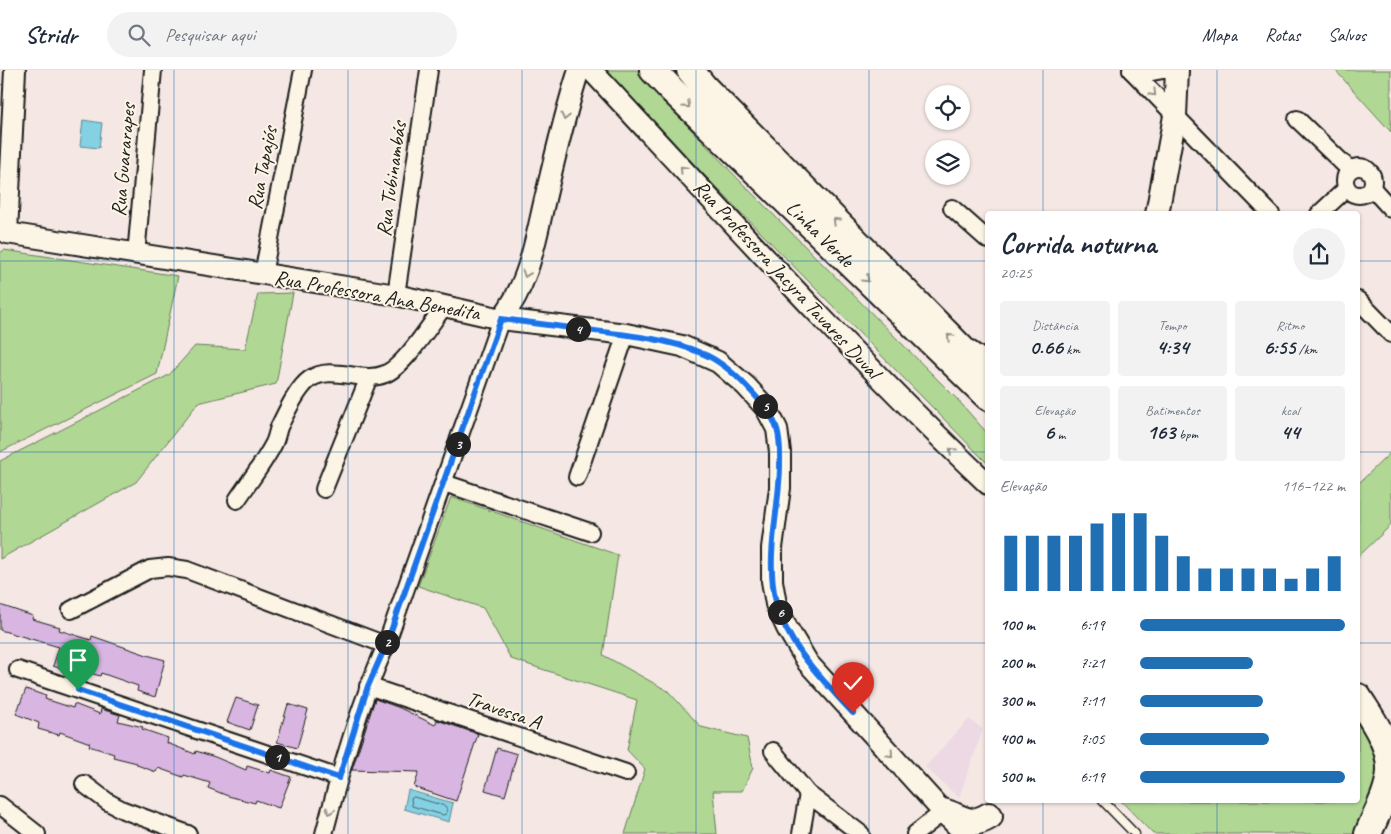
<!DOCTYPE html>
<html lang="pt">
<meta charset="utf-8">
<style>
:root{--surface:#fff;--page:#f2f2f3;--text:#1f2937;--muted:#747a83;--line:#e0e1e3;--accent:#1f6fb2}
body{margin:0;font-family:Caveat,sans-serif;background:var(--page);color:var(--text);height:100vh;display:flex;flex-direction:column;font-size:19px;white-space:nowrap}
*{box-sizing:border-box;margin:0}
p{font-size:16px;color:var(--muted)}
.icon{flex:none;width:28px;height:28px;fill:none;stroke:currentColor;stroke-width:2;stroke-linecap:round;stroke-linejoin:round}
.map{position:relative;flex:1;overflow:hidden}
.sheet{position:absolute;left:985px;top:141px;width:375px;height:592px;display:flex;flex-direction:column;background:var(--surface);border-radius:5px;box-shadow:0 1px 4px #0004}
.sheet>*{flex:none}
.fabs{position:absolute;left:925px;top:15px;display:grid;gap:10px}
.fabs a{display:grid;place-items:center;width:45px;height:45px;border-radius:50%;background:var(--surface);box-shadow:0 1px 4px #0004;font-size:25px}
.pin{position:absolute;display:grid;place-items:center;width:42px;height:42px;color:#fff;margin:-51px -21px;border-radius:50% 50% 50% 0;rotate:-45deg;box-shadow:0 0 5px #0007}
.pin .icon{rotate:45deg}
.km{position:absolute;width:25px;height:25px;margin:-12px;border-radius:50%;background:#222;color:#fff;font-size:14px;line-height:25px;text-align:center}
.round{display:grid;place-items:center;flex:none;width:52px;height:52px;border-radius:26px;background:var(--page)}
.headline{display:flex;align-items:center;justify-content:space-between;height:85px;padding:0 15px}
h1{font-size:28px;font-weight:700;line-height:38px}
.stats{display:grid;grid-template-columns:repeat(3,1fr);gap:8px;height:85px;padding:5px 15px}
.stats div{display:grid;align-content:center;border-radius:5px;background:var(--page);text-align:center}
.stats b{font-size:21px;font-weight:700}
.stats small{font-size:14px;font-weight:400}
.stats p{font-size:14px}
.chart{height:140px;padding:10px 15px}
.chart p{display:flex;justify-content:space-between}
.chart svg{width:100%;height:90px;margin-top:5px;stroke:var(--accent);stroke-width:6}
ul{padding:0 15px;list-style:none;font-size:16px}
li{display:grid;grid-template-columns:80px 60px 1fr;align-items:center;height:38px}
li i{height:12px;border-radius:6px;background:var(--accent)}
header{display:flex;align-items:center;gap:30px;box-sizing:border-box;height:70px;padding:0 25px;background:var(--surface);border-bottom:1px solid var(--line)}
header strong{font-size:24px}
nav{display:flex;gap:28px;margin-inline-start:auto;font-size:18px}
.search{width:350px;height:45px;background:var(--page);display:flex;align-items:center;gap:12px;box-sizing:border-box;padding:0 18px;border-radius:28px;color:var(--muted);font-size:19px}
.map>svg:first-child{display:block}
</style>
<header>
<strong>Stridr</strong>
<div class="search"><svg class="icon" aria-label="search" viewBox="0 0 24 24"><circle cx="10" cy="10" r="6"/><path d="M15 15l6 6"/></svg>Pesquisar aqui</div>
<nav><a>Mapa</a><a>Rotas</a><a>Salvos</a></nav>
</header>
<div class="map">
<svg width="1391" height="764" viewBox="0 0 1391 764">
<rect width="100%" height="100%" fill="#f5e8e4"/>
<filter id="ink" filterUnits="userSpaceOnUse"><feTurbulence type="fractalNoise" baseFrequency=".02" numOctaves="2"/><feDisplacementMap in="SourceGraphic" scale="10" xChannelSelector="R" yChannelSelector="G"/><feConvolveMatrix kernelMatrix="1 2 1 2 8 2 1 2 1" color-interpolation-filters="sRGB"/></filter>
<g filter="url(#ink)">
<polygon fill="#ecd9e3" points="969,649 983,659 959,728 925,697"/>
<g fill="#b0d894" stroke="#667a58">
<polygon points="601,0 637,0 648,14 742,113 957,329 987,363 987,393"/>
<polygon points="1335,0 1391,0 1391,62"/>
<polygon points="4,180 178,206 157,304 0,382 0,183"/>
<polygon points="293,223 276,314 198,333 136,412 0,489 0,391 169,305 195,276 245,279 258,224"/>
<polygon points="1391,382 1391,455 1358,487 1358,414"/>
<polygon points="451,427 618,485 603,585 668,621 701,657 747,668 753,698 742,721 713,721 717,764 625,764 645,699 627,680 637,630 511,589 483,538 418,516"/>
<path d="M1358,646C1362,655 1377,680 1378,689C1379,707 1363,747 1355,764H1153L1121,731H1358Z"/>
</g>
<g fill="#84d1e3" stroke="#5a8993">
<polygon points="83,50 102,53 99,78 80,76"/>
<polygon points="408,720 453,733 449,752 404,739"/>
</g>
<g fill="none" stroke-linecap="round" stroke-linejoin="round">
<polygon stroke="#46646c" stroke-width="1" points="414,727 445,736 447,739 446,744 443,745 412,736 411,729"/>
</g>
<g fill="#d8b6e1" stroke="#1c1c1c">
<polygon points="0,535 33,546 32,549 60,557 59,560 91,570 92,566 147,585 165,590 155,627 137,621 138,616 101,603 100,606 77,599 75,603 53,596 59,577 0,560"/>
<polygon points="26,619 46,626 45,629 73,638 74,634 100,644 101,639 120,645 118,651 143,657 142,659 168,668 167,673 195,684 196,681 215,687 246,700 247,696 270,703 271,700 291,707 279,738 256,730 255,733 228,726 208,718 210,713 184,705 183,707 158,698 156,702 137,695 137,693 113,687 114,684 89,676 90,673 60,662 59,665 38,659 39,653 16,644"/>
<polygon points="236,628 258,635 250,660 227,652"/>
<polygon points="375,629 400,638 435,655 437,650 478,664 456,731 414,717 419,702 352,700"/>
<polygon points="288,634 308,640 297,678 277,672"/>
<polygon points="497,678 517,684 505,726 485,720"/>
</g>
<g fill="none" stroke-linecap="round" stroke-linejoin="round">
<defs>
<polyline id="service" points="1103,731 1135,764"/>
<g id="minor">
<polyline points="1131,0 1271,144"/>
<polyline points="1131,0 1147,3 1163,0"/>
<polyline points="1297,49 1350,100"/>
<circle cx="1359" cy="111" r="14"/>
<polyline points="1372,118 1391,139"/>
<polyline points="952,138 988,170"/>
<polyline points="1319,144 1347,118"/>
<polyline points="136,185 153,0"/>
<polyline points="263,204 303,0"/>
<polyline points="396,225 429,0"/>
<polyline points="1358,230 1391,264"/>
<polyline points="577,407 626,264"/>
<polyline points="444,413 590,462"/>
<polyline points="324,419 369,307"/>
<path d="M237,430C249,412 263,394 273,375C276,370 277,363 279,357C286,343 297,318 310,309C332,294 362,314 385,304C405,296 431,253 445,235"/>
<polyline points="71,540 150,499 168,497 187,500 386,575"/>
<polyline points="18,600 339,708"/>
<polyline points="368,616 626,703"/>
<polyline points="773,681 808,724 861,764"/>
<polyline points="84,714 108,732 123,740 188,764"/>
<polyline points="0,735 37,764"/>
<path d="M324,764C341,699 359,636 386,575L501,249"/>
<polyline points="801,764 808,724"/>
<polyline points="915,764 943,742"/>
</g>
<g id="tertiary">
<polyline points="15,0 7,163 396,225 501,249 626,264 682,276 718,292 746,316 766,338 777,359 780,382 780,418 772,478 772,511 776,534 787,558 808,593 943,742 965,764"/>
<path d="M591,0C721,140 849,282 988,414"/>
<path d="M501,249C529,214 535,172 545,129C555,86 565,43 579,0"/>
</g>
<polyline id="secondary" points="1157,144 1175,46 1177,0"/>
<g id="trunk">
<path id="s1" d="M653,0L672,20L988,327"/>
<polyline points="690,0 704,17 964,281 988,298"/>
<path d="M1358,627C1371,648 1391,674 1390,701C1389,722 1376,744 1368,764"/>
<path d="M943,742C963,748 969,758 989,746"/>
</g>
</defs>
<use href="#service" stroke="#1c1c1c" stroke-width="11"/>
<use href="#minor" stroke="#1c1c1c" stroke-width="20"/>
<use href="#tertiary" stroke="#1c1c1c" stroke-width="24"/>
<use href="#secondary" stroke="#1c1c1c" stroke-width="26"/>
<use href="#trunk" stroke="#1c1c1c" stroke-width="30"/>
<use href="#service" stroke="#fcf5e5" stroke-width="8"/>
<use href="#minor" stroke="#fcf5e5" stroke-width="16"/>
<use href="#tertiary" stroke="#fcf5e5" stroke-width="20"/>
<use href="#secondary" stroke="#fcf5e5" stroke-width="22"/>
<use href="#trunk" stroke="#fcf5e5" stroke-width="26"/>
</g>
<defs><path id="oneway-chevron" d="M-2-3.5L2.5 0L-2 3.5" fill="none" stroke-width="1.6" stroke-linecap="round" stroke-linejoin="round" transform="scale(1.25)"/></defs>
<g stroke="#97938b">
<use href="#oneway-chevron" transform="translate(1153 23) rotate(46)"/>
<use href="#oneway-chevron" transform="translate(687 35) rotate(44)"/>
<use href="#oneway-chevron" transform="translate(565 47) rotate(103)"/>
<use href="#oneway-chevron" transform="translate(683 99) rotate(-133)"/>
<use href="#oneway-chevron" transform="translate(836 151) rotate(-135)"/>
<use href="#oneway-chevron" transform="translate(526 204) rotate(109)"/>
<use href="#oneway-chevron" transform="translate(866 209) rotate(44)"/>
<use href="#oneway-chevron" transform="translate(950 267) rotate(-135)"/>
<use href="#oneway-chevron" transform="translate(952 381) rotate(-136)"/>
<use href="#oneway-chevron" transform="translate(890 684) rotate(48)"/>
<use href="#oneway-chevron" transform="translate(330 741) rotate(105)"/>
</g>
</g>
<g fill="none" stroke-linecap="round" stroke-linejoin="round" filter="url(#ink)">
<defs>
<path id="route" d="M78,620L339,708L368,616L386,575L501,249C532,253 563,257 595,261C630,265 668,269 701,283C720,290 736,305 749,319C760,331 772,343 777,359C781,371 780,385 780,397C779,442 765,488 776,532C787,576 823,610 853,643"/>
</defs>
<use href="#route" stroke="#fff" stroke-width="10"/>
<use href="#route" stroke="#1a73e8" stroke-width="6"/>
</g>
<path fill="none" stroke="#1f6fb2" stroke-width="1" stroke-opacity="0.55" d="M174,0V764M348,0V764M522,0V764M696,0V764M869,0V764M1043,0V144M1217,0V144M0,191H988M1358,191H1391M0,382H988M1358,382H1391M0,573H988M1358,573H1391M1043,731V764M1217,731V764"/>
<g text-anchor="middle" dominant-baseline="central" stroke-width="4" stroke-linejoin="round" paint-order="stroke">
<g font-size="21" fill="#1c1c1c" stroke="#fcf5e5">
<text transform="translate(123 90) rotate(-85)">Rua Guararapes</text>
<text transform="translate(262 98) rotate(-79)">Rua Tapajós</text>
<text transform="translate(391 109) rotate(-82)">Rua Tubinambás</text>
<text stroke="none"><textPath href="#s1" startOffset="234">Linha Verde</textPath></text>
<text transform="translate(787 209) rotate(47)">Rua Professora Jacyra Tavares Duval</text>
<text transform="translate(377 225) rotate(10)">Rua Professora Ana Benedita</text>
<text transform="translate(504 640) rotate(19)">Travessa A</text>
</g>
</g>
</svg>
<div class="fabs">
<a><svg class="icon" aria-label="locate" viewBox="0 0 24 24"><circle cx="12" cy="12" r="6"/><path d="M12 2v4M12 18v4M2 12h4M18 12h4"/></svg></a>
<a><svg class="icon" aria-label="layers" viewBox="0 0 24 24"><path d="M12 4l9 5-9 5-9-5zM3 14l9 5 9-5"/></svg></a>
</div>
<div class="pin" style="left:78px;top:620px;background:#1e9e55"><svg class="icon" aria-label="arrive" viewBox="0 0 24 24"><path d="M6 21V4h12l-3 4 3 4H6"/></svg></div>
<div class="pin" style="left:853px;top:643px;background:#d93025"><svg class="icon" aria-label="check" viewBox="0 0 24 24"><path d="M5 12l5 5 9-10"/></svg></div>
<b class="km" style="left:277px;top:687px">1</b>
<b class="km" style="left:387px;top:572px">2</b>
<b class="km" style="left:458px;top:374px">3</b>
<b class="km" style="left:578px;top:259px">4</b>
<b class="km" style="left:765px;top:336px">5</b>
<b class="km" style="left:780px;top:542px">6</b>
<section class="sheet">
<div class="headline"><div><h1>Corrida noturna</h1><p>20:25</p></div><a class="round"><svg class="icon" aria-label="share" viewBox="0 0 24 24"><path d="M12 15V3M7 8l5-5 5 5M5 13v7h14v-7"/></svg></a></div>
<div class="stats">
<div><p>Distância</p><b>0.66<small> km</small></b></div>
<div><p>Tempo</p><b>4:34</b></div>
<div><p>Ritmo</p><b>6:55<small> /km</small></b></div>
</div>
<div class="stats">
<div><p>Elevação</p><b>6<small> m</small></b></div>
<div><p>Batimentos</p><b>163<small> bpm</small></b></div>
<div><p>kcal</p><b>44</b></div>
</div>
<div class="chart"><p><span>Elevação</span>116–122 m</p>
<svg viewBox="0 0 160 44" preserveAspectRatio="none"><path d="M5 44V17M15 44V17M25 44V17M35 44V17M45 44V11M55 44V6M65 44V6M75 44V17M85 44V27M95 44V33M105 44V33M115 44V33M125 44V33M135 44V38M145 44V33M155 44V27"/></svg>
</div>
<ul>
<li><b>100 m</b>6:19<i style="width:100%"></i></li>
<li><b>200 m</b>7:21<i style="width:55%"></i></li>
<li><b>300 m</b>7:11<i style="width:60%"></i></li>
<li><b>400 m</b>7:05<i style="width:63%"></i></li>
<li><b>500 m</b>6:19<i style="width:100%"></i></li>
</ul>
</section>
</div>
